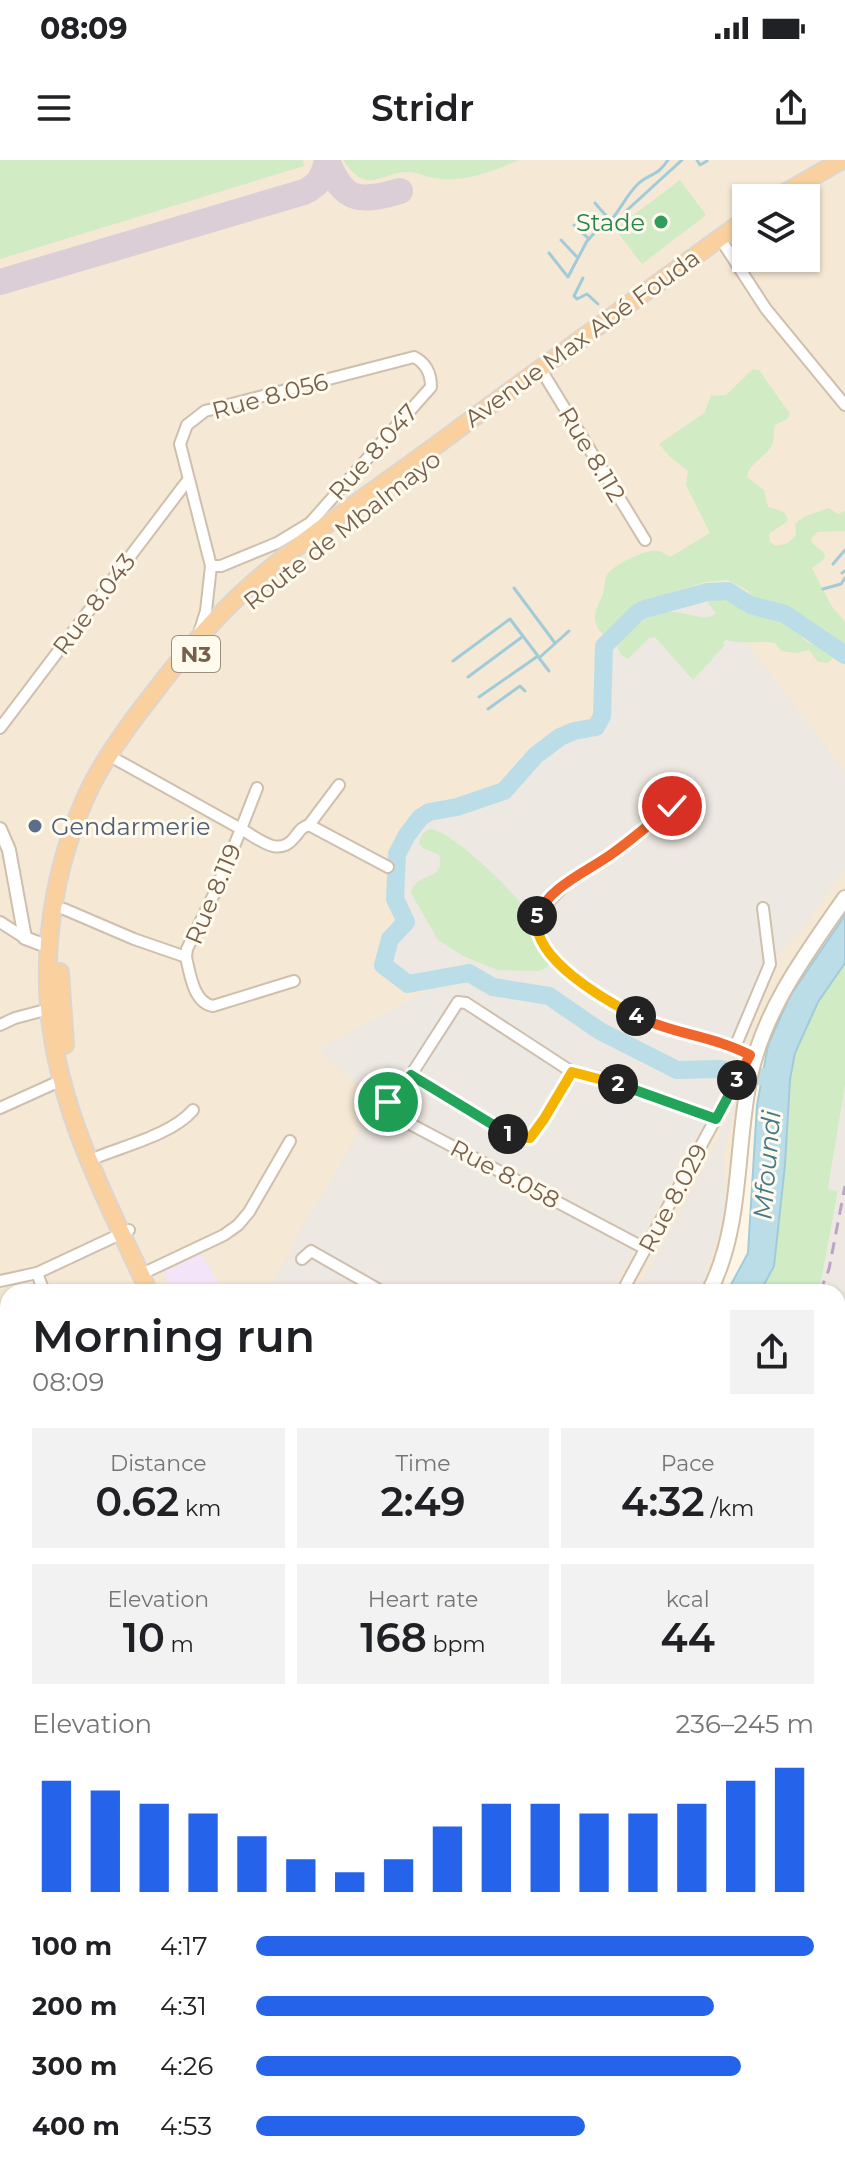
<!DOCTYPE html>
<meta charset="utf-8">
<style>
:root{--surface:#fff;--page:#f2f2f2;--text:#202124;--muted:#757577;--accent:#2563eb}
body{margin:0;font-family:Montserrat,sans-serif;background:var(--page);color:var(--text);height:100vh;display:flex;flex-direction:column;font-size:30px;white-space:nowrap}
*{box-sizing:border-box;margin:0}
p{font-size:26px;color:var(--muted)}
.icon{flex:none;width:44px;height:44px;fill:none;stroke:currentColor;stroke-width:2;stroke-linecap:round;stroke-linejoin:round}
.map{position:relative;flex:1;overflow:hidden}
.drawer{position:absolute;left:0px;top:1124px;width:846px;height:890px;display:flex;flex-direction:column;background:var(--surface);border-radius:24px 24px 0 0;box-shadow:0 2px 6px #0004}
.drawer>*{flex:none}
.tools{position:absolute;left:732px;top:24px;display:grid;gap:16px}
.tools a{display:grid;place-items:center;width:88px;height:88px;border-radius:0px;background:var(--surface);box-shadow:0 2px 6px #0004;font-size:40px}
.pin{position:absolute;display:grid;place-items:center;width:68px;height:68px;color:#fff;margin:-34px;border:4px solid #fff;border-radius:50%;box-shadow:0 2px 8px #0007}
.km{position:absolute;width:40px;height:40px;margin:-20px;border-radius:50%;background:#222;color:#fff;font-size:22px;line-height:40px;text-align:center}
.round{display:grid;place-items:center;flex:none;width:84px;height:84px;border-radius:0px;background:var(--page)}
.overview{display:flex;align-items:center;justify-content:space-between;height:136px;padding:0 32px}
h1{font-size:44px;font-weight:600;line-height:60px}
.figures{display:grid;grid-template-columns:repeat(3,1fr);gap:12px;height:136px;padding:8px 32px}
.figures div{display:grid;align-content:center;border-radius:0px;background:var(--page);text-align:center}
.figures b{font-size:40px;font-weight:600}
.figures small{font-size:22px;font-weight:400}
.figures p{font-size:22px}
.chart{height:224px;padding:16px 32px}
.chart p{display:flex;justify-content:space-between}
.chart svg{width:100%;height:144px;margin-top:8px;stroke:var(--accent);stroke-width:6}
ul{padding:0 32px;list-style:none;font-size:26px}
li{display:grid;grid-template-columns:128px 96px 1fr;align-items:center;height:60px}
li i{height:20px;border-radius:10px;background:var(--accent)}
.status{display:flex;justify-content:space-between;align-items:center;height:56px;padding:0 40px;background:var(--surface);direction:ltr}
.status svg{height:22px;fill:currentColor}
header{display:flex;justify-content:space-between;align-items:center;height:104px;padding:0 32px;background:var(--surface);font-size:36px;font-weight:600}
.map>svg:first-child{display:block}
</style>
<div class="status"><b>08:09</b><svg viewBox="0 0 49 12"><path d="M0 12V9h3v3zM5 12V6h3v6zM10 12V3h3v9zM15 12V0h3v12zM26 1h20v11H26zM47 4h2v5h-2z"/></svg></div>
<header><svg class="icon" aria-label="menu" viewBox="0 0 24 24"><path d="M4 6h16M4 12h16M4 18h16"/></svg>Stridr<svg class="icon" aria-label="share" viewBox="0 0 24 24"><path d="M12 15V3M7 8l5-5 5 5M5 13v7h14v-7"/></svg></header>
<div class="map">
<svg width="845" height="2013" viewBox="0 0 845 2013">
<rect width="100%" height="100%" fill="#fdf6e7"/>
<g fill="#f5e9d6" fill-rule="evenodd">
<path d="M0,0H845V738L759,882L731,1071L709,1132H8V1867L0,1870ZM746,38H806V98H746Z"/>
<polygon points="845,1247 845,1352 838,1354 838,1249"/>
<polygon points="845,1540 845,1713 838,1728 838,1541"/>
<polygon points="841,1763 845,1766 845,2013 30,2013 73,2006 838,2006 838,1765"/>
</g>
<g fill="#ede8e1">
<polygon points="707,432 845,611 845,709 800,772 769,802 742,862 730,917 611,1132 267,1132 295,1083 298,1077 297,1074 325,1031 355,978 368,950 383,948 320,891 326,885 454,816 408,824 383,805 390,779 406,762 395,739 394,725 397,694 407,675 420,658 429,652 457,647 504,631 536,595 560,577 574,571 596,567 602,556 604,486 637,453"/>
<polygon points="845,926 845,1247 838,1249 838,1132 819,1132 838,1031 828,1029"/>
<polygon points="738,938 724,992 725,1054 701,1132 636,1132 702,1012"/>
<polygon points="8,1690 8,1864 0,1867 0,1693"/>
</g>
<polygon fill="#f3e4f9" points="201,1094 221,1127 209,1132 173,1132 164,1112"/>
<g fill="#d1ebc5">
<polygon points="0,0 303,0 304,6 0,99"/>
<path d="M343,0H519C491,12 465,23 434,18C426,17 417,12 409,12C378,12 368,37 343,0Z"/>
<polygon points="680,20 706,55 642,104 615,69"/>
<path d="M753,209L759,210L790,254L787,259L775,265C773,272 775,279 772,285C765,299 750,301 747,317L764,330L768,347C777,350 786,350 788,361L769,374L770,382L776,386L788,383L796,375L795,364L805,356L829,348L838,354L845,351V371L818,372L811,379L812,383L825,394L824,399L812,408L831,445L845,462V484L810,471L793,452L755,440L748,431L728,420L705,422L640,442L603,474C589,461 596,449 603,434C605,428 604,420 607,415C612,405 649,387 659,391C663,392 666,395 670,397L710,373L686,325L688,311L670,297L659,284L704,253L711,236L726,235Z"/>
<path d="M725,436L743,452L786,461L807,482L830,491L834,497L828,503L818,502L809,490L797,493L781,491L775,483C758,480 743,485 726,480L723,482L724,486L693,520L655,477L649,478L628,499L621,495L617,487C620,477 625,474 633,468C644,459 653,454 668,452C685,450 705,464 716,453L708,443L711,438Z"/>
<path d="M429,669C449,668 510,728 523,746C531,756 530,770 536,781C541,790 550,796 548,807L539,811L498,810L465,797L438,780L411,733C415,711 447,722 439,695L423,688L419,683L422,674Z"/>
<polygon points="845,803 845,926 828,1029 838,1031 819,1132 760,1132 774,1106 785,1005 790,919 795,893 818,842"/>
<polygon points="845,1352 845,1498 838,1500 838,1354"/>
<polygon points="845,1713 845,1766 841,1763 838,1765 838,1728"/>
<polygon points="8,1904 8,2006 73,2006 30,2013 0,2013 0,1907"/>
</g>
<polygon fill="#bbdde7" stroke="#a1cbd9" stroke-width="2" points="845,755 845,803 818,842 795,893 790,919 785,1005 774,1106 760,1132 727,1132 748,1093 757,945 768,885 790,836"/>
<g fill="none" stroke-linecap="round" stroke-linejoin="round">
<g stroke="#a1cbd9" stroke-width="3">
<polyline points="697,0 700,5 707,1"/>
<polyline points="595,43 608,58"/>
<polyline points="625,52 682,0"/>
<polyline points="574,65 589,79"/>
<polyline points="561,80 577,97"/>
<path d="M549,93L568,117L587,81L608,58L612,59C622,47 627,34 639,23C650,13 657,17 668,0"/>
<polyline points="583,118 574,136 577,139 587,134 598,144"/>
<polyline points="833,404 845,390"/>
<polyline points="842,413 845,411"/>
<polyline points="514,428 555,483"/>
<polyline points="823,429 841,424 845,418"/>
<polyline points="453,501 510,459 538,496 479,537"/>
<polyline points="549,511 539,498 569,471"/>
<polyline points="468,517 522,477"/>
<polyline points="488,549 520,526 525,531"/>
</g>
<polyline stroke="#bbdde7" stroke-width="18" points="773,930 774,919 720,909 677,910 600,871 549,836 493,827 469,813 408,824 383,805 390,779 406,762 395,739 397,694 407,675 420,658 429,652 457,647 504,631 536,595 560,577 574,571 596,567 602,556 604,486 637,453 645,449 707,432 728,431 750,445 785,454 845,495"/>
<g stroke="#dcced7" stroke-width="26">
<path d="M327,0C343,42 359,43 400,31"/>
<path d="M0,122L304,32C319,25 323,17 327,1"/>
</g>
<defs>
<g id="minor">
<polyline points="725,86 766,149 845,245"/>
<polyline points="540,208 645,380"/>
<path d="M199,473L206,451L211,406H221L277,383L310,363L431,227C431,214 426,203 414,197L205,251L187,265L180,284L211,406"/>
<polyline points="0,568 188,320"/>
<polyline points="117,600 241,669 216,730 187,789 186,797"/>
<path d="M257,628L241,669C258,678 278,698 294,678C300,671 300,668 309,665L388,707"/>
<polyline points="672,646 612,694 569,721 537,753 535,765 545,788 565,810 613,844 650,863 735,887 750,895"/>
<polyline points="309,665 339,625"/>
<path d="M64,749L134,779L186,797C190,815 194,843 213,846L294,821"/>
<polyline points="0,762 25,778"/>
<polyline points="0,865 15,858 49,849"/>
<polyline points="735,887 770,804 763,748"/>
<polyline points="411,915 458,842 466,843 572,912"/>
<polyline points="0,948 62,920"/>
<path d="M95,998C124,986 173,974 193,950"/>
<polyline points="646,1089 399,958 389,951 388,942 411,915 513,977 530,978 544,959 572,912 602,918 716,959"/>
<polyline points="302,1099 311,1091 383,1132"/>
<polyline points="148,1111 224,1075 238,1065 249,1052 290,981"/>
<polyline points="37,1113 44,1132"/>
<polyline points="0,1121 37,1113 129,1070"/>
<polyline points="622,1132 750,895 754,892"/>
<polyline points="0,1300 8,1304"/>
<polyline points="838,1541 845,1540"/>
<polyline points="220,2006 236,2013"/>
<polyline points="446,2006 460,2006"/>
<polyline points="542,2006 553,2013"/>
<polyline points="618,2013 692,2006"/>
<polyline points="701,2013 703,2006"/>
</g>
<polyline id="tertiary" points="0,669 9,690 25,778 49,787"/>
<g id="secondary">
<path d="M709,1132C743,1066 735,987 750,916C765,848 806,794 845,738"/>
<polyline points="0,1870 8,1867"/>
</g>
<g id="primary">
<polyline points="838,1254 845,1253"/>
<polyline points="30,2013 73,2006"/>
</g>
<g id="trunk">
<polyline points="776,38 842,0"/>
<polyline points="60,812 65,885"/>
<path d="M149,1132C107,1041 57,949 49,847C43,773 58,695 90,628C107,594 130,563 153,534C183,494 215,457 252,424C310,373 376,330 438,284C540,208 643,134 746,59"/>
<polyline points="0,1680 8,1678"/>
</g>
</defs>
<use href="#minor" stroke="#cfbfad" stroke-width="14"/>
<use href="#tertiary" stroke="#cfbfad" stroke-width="16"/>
<use href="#secondary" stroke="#d2c0aa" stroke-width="18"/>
<use href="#primary" stroke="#dcd5d0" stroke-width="20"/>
<use href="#trunk" stroke="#dcd5d0" stroke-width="20"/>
<use href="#minor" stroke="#fff" stroke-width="10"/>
<use href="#tertiary" stroke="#fff" stroke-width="12"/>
<use href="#secondary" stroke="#fff" stroke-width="14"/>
<use href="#primary" stroke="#fce29f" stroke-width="16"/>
<use href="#trunk" stroke="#fad09e" stroke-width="16"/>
<g stroke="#bba5c7" stroke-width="3" stroke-dasharray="12 8" stroke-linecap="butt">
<polyline points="820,1132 829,1109 845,1026"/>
<polyline points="838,1507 845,1506"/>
<polyline points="0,1811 8,1809"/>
<polyline points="0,1983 8,1980"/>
</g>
</g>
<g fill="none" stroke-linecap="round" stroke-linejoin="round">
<defs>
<polyline id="split-1" points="388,942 411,915 508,974"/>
<polyline id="split-2" points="508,974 513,977 530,978 544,959 572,912 618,924"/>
<polyline id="split-3" points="618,924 716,959 737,920"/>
<path id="split-4" d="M636,856C672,874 714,876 750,895L737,920"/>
<path id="split-5" d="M537,756C530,798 605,840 636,856"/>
<path id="split-6" d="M537,756C550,726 587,712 613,693C633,679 652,662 672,646"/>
</defs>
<use href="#split-1" stroke="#fff" stroke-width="16"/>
<use href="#split-2" stroke="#fff" stroke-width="16"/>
<use href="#split-3" stroke="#fff" stroke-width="16"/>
<use href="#split-4" stroke="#fff" stroke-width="16"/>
<use href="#split-5" stroke="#fff" stroke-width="16"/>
<use href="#split-6" stroke="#fff" stroke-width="16"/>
<use href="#split-1" stroke="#22a559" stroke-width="10"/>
<use href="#split-2" stroke="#f5b400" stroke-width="10"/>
<use href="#split-3" stroke="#22a559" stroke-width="10"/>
<use href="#split-4" stroke="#f0652b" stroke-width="10"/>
<use href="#split-5" stroke="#f5b400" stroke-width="10"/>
<use href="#split-6" stroke="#f0652b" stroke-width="10"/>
</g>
<circle fill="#2e9e5b" stroke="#fffaee" stroke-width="3" cx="661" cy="62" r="8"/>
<circle fill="#5c6f8a" stroke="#fffaee" stroke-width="3" cx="35" cy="666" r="8"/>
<g text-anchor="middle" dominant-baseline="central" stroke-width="6" stroke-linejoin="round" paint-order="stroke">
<rect fill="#fffaee" stroke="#a08e7c" stroke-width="2" x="172" y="476" width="48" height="36" rx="6"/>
<g font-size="22" font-weight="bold" fill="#775f4b">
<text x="196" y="494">N3</text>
</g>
<g font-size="24" fill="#27864d" stroke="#fffaee" text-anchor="end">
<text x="645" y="62">Stade</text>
</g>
<g font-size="24" fill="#775f4b" stroke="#fffaee">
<text transform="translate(582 178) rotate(-36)">Avenue Max Abé Fouda</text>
<text transform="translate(270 236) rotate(-15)">Rue 8.056</text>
<text transform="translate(373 292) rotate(-48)">Rue 8.047</text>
<text transform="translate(592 294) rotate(59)">Rue 8.112</text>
<text transform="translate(342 370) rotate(-38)">Route de Mbalmayo</text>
<text transform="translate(94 444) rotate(-53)">Rue 8.043</text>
<text transform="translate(213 734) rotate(-67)">Rue 8.119</text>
<text transform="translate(505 1014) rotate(28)">Rue 8.058</text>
<text transform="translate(673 1038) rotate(-62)">Rue 8.029</text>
</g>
<g font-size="24" fill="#4e5e75" stroke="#fffaee" text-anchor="start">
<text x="51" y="666">Gendarmerie</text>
</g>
<g font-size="26" font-style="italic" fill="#44798b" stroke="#fffaee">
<text transform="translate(767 1005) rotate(-85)">Mfoundi</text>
</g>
</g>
</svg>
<div class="tools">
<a><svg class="icon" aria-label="layers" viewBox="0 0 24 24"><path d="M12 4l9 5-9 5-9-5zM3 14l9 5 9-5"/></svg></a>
</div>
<div class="pin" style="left:388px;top:942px;background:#1e9e55"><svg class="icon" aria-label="arrive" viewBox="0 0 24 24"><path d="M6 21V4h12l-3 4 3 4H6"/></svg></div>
<div class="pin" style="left:672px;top:646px;background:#d93025"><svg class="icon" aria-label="check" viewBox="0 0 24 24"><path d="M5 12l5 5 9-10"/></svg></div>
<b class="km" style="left:508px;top:974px">1</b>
<b class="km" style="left:618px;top:924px">2</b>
<b class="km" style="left:737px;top:920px">3</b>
<b class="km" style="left:636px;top:856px">4</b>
<b class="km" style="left:537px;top:756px">5</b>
<section class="drawer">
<div class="overview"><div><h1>Morning run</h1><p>08:09</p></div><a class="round"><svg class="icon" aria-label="share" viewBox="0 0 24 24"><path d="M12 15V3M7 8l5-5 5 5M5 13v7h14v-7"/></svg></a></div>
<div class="figures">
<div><p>Distance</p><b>0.62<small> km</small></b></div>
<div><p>Time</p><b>2:49</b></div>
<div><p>Pace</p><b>4:32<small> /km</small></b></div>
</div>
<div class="figures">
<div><p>Elevation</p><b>10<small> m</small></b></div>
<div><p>Heart rate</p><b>168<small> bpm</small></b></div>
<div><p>kcal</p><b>44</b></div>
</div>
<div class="chart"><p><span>Elevation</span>236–245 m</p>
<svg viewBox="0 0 160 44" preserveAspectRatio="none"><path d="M5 44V10M15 44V13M25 44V17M35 44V20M45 44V27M55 44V34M65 44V38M75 44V34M85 44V24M95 44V17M105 44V17M115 44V20M125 44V20M135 44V17M145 44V10M155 44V6"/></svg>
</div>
<ul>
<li><b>100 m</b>4:17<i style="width:100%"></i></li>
<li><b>200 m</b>4:31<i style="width:82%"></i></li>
<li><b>300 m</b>4:26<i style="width:87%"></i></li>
<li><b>400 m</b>4:53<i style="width:59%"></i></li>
</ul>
</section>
</div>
